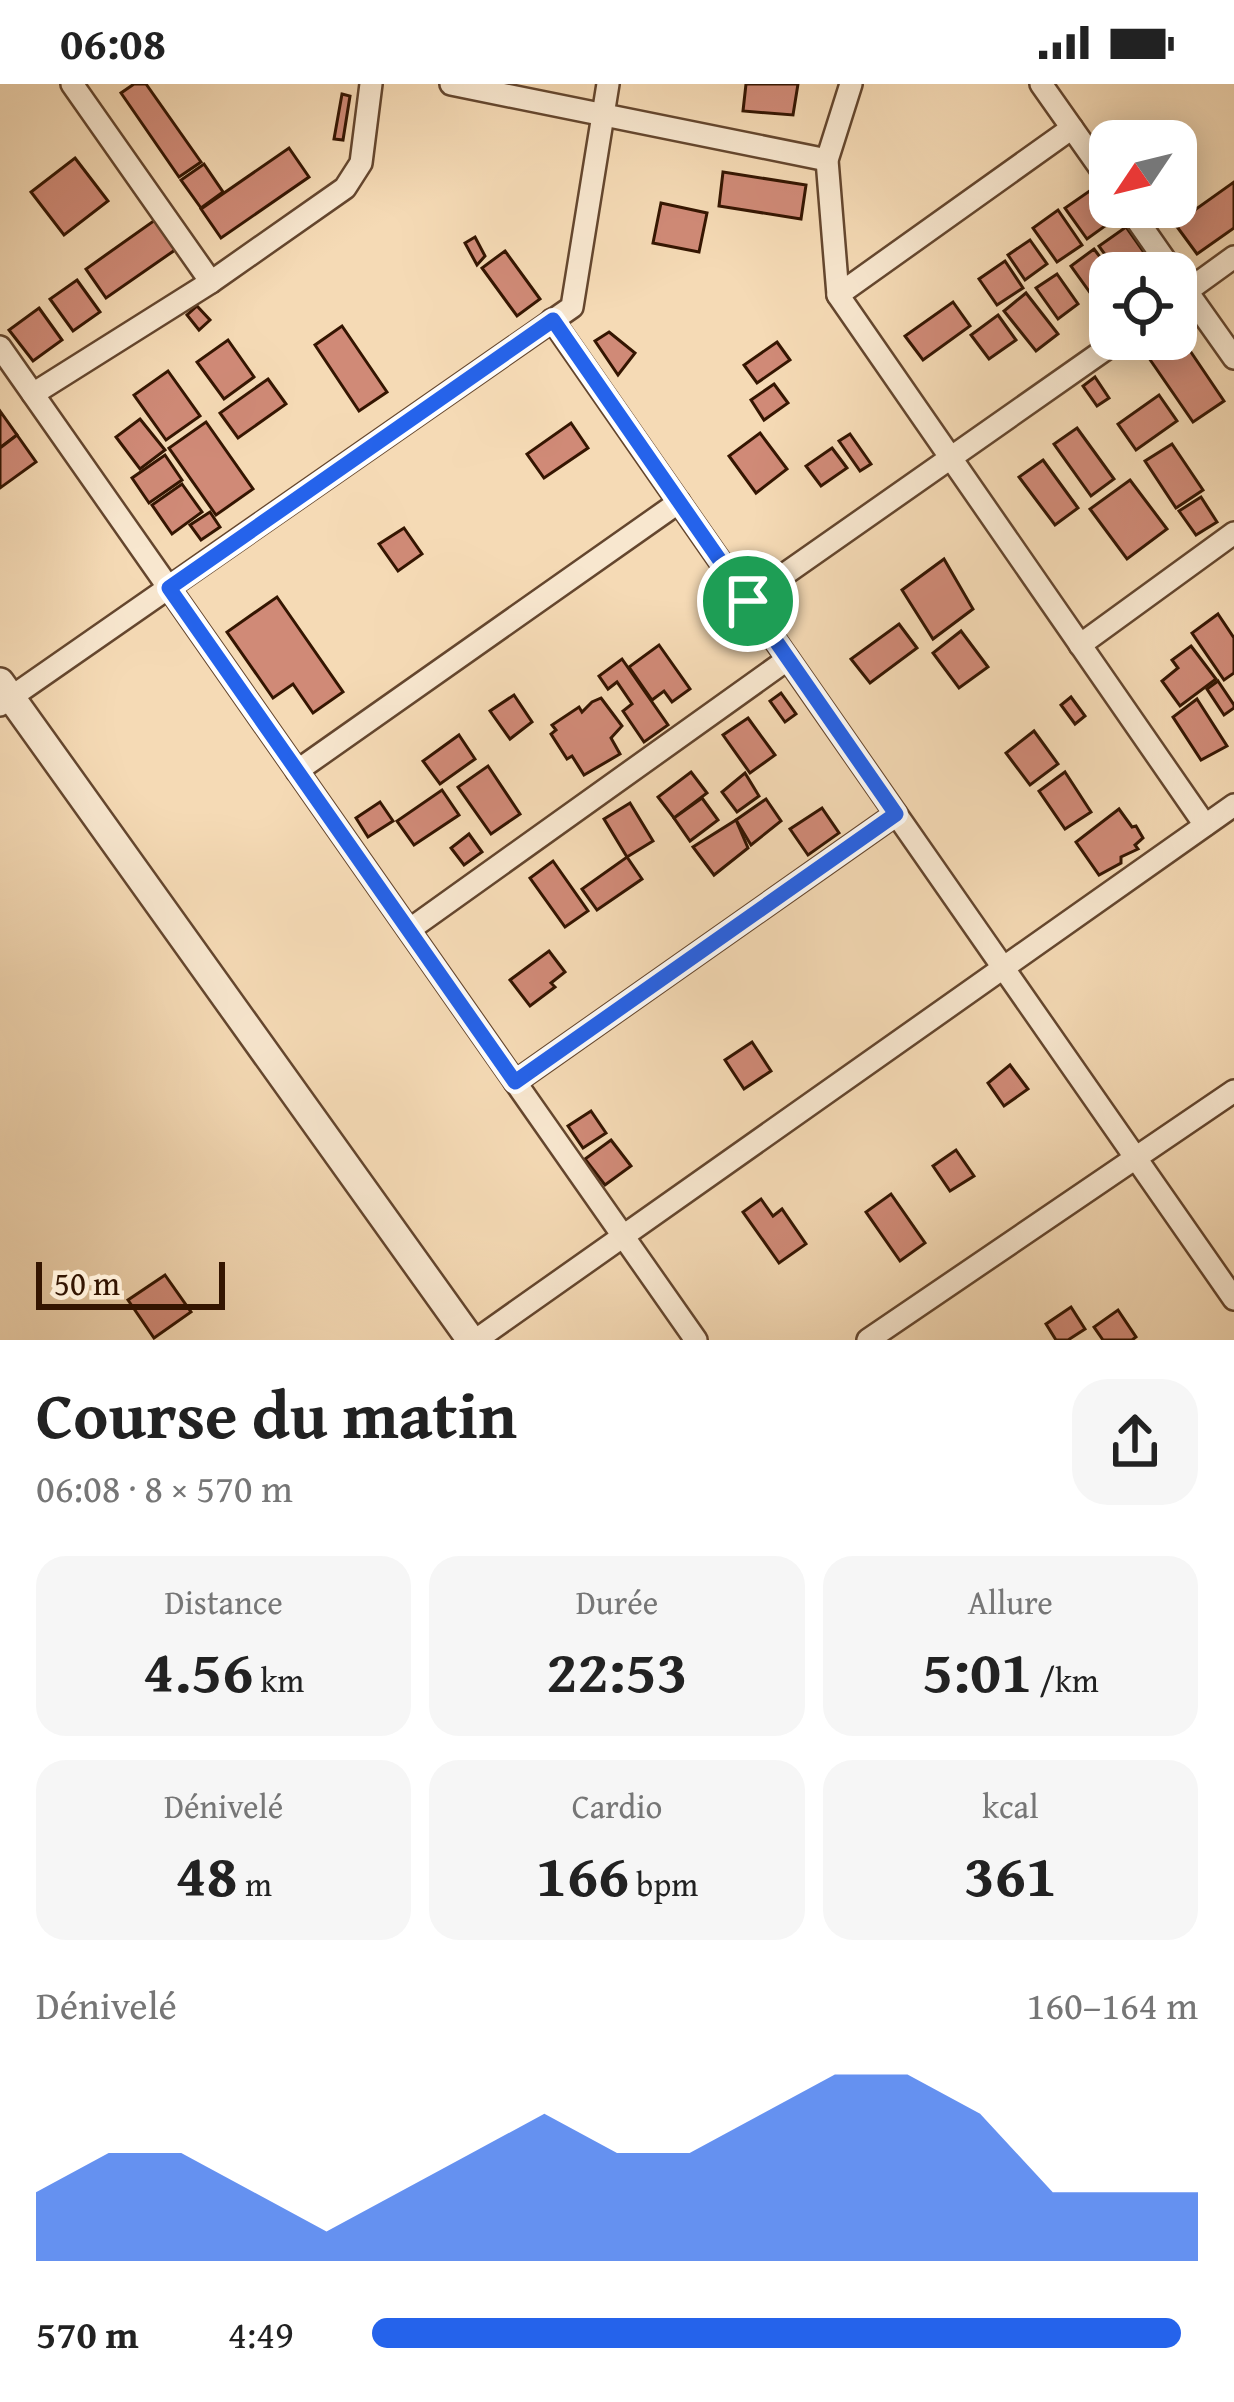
<!DOCTYPE html>
<html lang="fr">
<meta charset="utf-8">
<style>
:root{--surface:#fff;--page:#f6f6f6;--text:#222;--muted:#767676;--accent:#2563eb}
body{margin:0;font-family:"Gentium Book Plus",serif;background:var(--page);color:var(--text);height:100vh;display:flex;flex-direction:column;font-size:45px;white-space:nowrap}
*{box-sizing:border-box;margin:0}
p{font-size:39px;color:var(--muted)}
.icon{flex:none;width:66px;height:66px;fill:none;stroke:currentColor;stroke-width:2;stroke-linecap:round;stroke-linejoin:round}
.map{position:relative;height:1256px;overflow:hidden}
.side{display:flex;flex-direction:column;background:var(--surface);flex:1}
.side>*{flex:none}
.needle{width:78px;rotate:235deg}
.controls{position:absolute;left:1089px;top:36px;display:grid;gap:24px}
.controls a{display:grid;place-items:center;width:108px;height:108px;border-radius:24px;background:var(--surface);box-shadow:0 6px 30px #0003;font-size:60px}
.scale{position:absolute;left:36px;bottom:30px;width:189px;box-sizing:border-box;padding-left:12px;border:6px solid #341501;border-top:0;font-size:33px;line-height:42px;white-space:nowrap;color:#341501;-webkit-text-stroke:9px #f8e7cf;paint-order:stroke}
.pin{position:absolute;display:grid;place-items:center;width:102px;height:102px;color:#fff;margin:-51px;border:6px solid #fff;border-radius:50%;box-shadow:0 3px 12px #0007}
.round{display:grid;place-items:center;flex:none;width:126px;height:126px;border-radius:36px;background:var(--page)}
.summary{display:flex;align-items:center;justify-content:space-between;height:204px;padding:0 36px}
h1{font-size:66px;font-weight:700;line-height:90px}
.figures{display:grid;grid-template-columns:repeat(3,1fr);gap:18px;height:204px;padding:12px 36px}
.figures div{display:grid;align-content:center;border-radius:30px;background:var(--page);text-align:center}
.figures b{font-size:60px;font-weight:700}
.figures small{font-size:33px;font-weight:400}
.figures p{font-size:33px}
.chart{height:336px;padding:24px 36px}
.chart p{display:flex;justify-content:space-between}
.chart svg{width:100%;height:216px;margin-top:12px;fill:var(--accent);opacity:.7}
ul{padding:0 36px;list-style:none;font-size:39px}
li{display:grid;grid-template-columns:192px 144px 1fr;align-items:center;height:90px}
li i{height:30px;border-radius:15px;background:var(--accent)}
.status{display:flex;justify-content:space-between;align-items:center;height:84px;padding:0 60px;background:var(--surface);direction:ltr}
.status svg{height:33px;fill:currentColor}
.map>svg:first-child{display:block}
</style>
<div class="status"><b>06:08</b><svg viewBox="0 0 49 12"><path d="M0 12V9h3v3zM5 12V6h3v6zM10 12V3h3v9zM15 12V0h3v12zM26 1h20v11H26zM47 4h2v5h-2z"/></svg></div>
<div class="map">
<svg width="1234" height="1256" viewBox="0 0 1234 1256">
<rect width="100%" height="100%" fill="#f5dab5"/>
<filter id="stains"><feTurbulence type="fractalNoise" baseFrequency=".00167" numOctaves="4"/><feColorMatrix values="0 0 0 0 .2 0 0 0 0 .09 0 0 0 0 .02 0 0 0 .5 -.17"/></filter>
<radialGradient id="worn" r=".72"><stop offset=".6" stop-color="#630" stop-opacity="0"/><stop offset="1" stop-color="#630" stop-opacity=".3"/></radialGradient>
<g fill="#d08a77" stroke="#341501" stroke-width="3">
<polygon points="134,0 146,0 201,78 179,93 121,9"/>
<polygon points="746,0 798,0 793,31 743,27"/>
<polygon points="342,10 350,12 343,56 334,55"/>
<polygon points="289,64 309,93 221,154 201,125"/>
<polygon points="75,74 108,117 64,151 31,108"/>
<polygon points="204,80 223,108 201,124 181,96"/>
<polygon points="723,88 806,101 801,135 719,122"/>
<polygon points="1234,98 1234,144 1197,170 1175,140"/>
<polygon points="1091,106 1112,137 1087,155 1065,124"/>
<polygon points="661,119 707,129 699,168 653,159"/>
<polygon points="1058,126 1082,161 1057,178 1033,144"/>
<polygon points="155,136 175,166 106,214 86,185"/>
<polygon points="1126,143 1145,170 1118,189 1099,162"/>
<polygon points="475,153 485,172 477,181 465,159"/>
<polygon points="1030,156 1047,180 1025,196 1008,171"/>
<polygon points="1094,165 1112,189 1110,207 1096,217 1071,182"/>
<polygon points="505,167 540,215 517,232 482,184"/>
<polygon points="1005,177 1023,204 997,221 979,195"/>
<polygon points="1057,190 1078,220 1058,235 1036,204"/>
<polygon points="77,196 100,228 73,247 50,215"/>
<polygon points="1026,209 1058,250 1036,267 1004,227"/>
<polygon points="953,218 970,242 923,276 905,252"/>
<polygon points="197,222 210,236 199,246 187,231"/>
<polygon points="39,224 62,256 33,277 9,246"/>
<polygon points="998,231 1016,256 989,275 971,251"/>
<polygon points="342,242 387,308 359,327 315,261"/>
<polygon points="1176,246 1224,317 1193,338 1142,264 1155,255 1176,255"/>
<polygon points="609,248 635,269 618,291 595,257"/>
<polygon points="228,256 254,293 224,315 197,278"/>
<polygon points="777,258 790,276 757,299 744,281"/>
<polygon points="168,287 200,332 166,356 134,311"/>
<polygon points="1095,293 1109,314 1097,322 1083,302"/>
<polygon points="268,295 286,320 238,354 220,329"/>
<polygon points="774,300 788,319 764,336 751,316"/>
<polygon points="1159,311 1177,337 1136,366 1118,340"/>
<polygon points="0,327 17,351 0,364"/>
<polygon points="140,335 165,366 140,385 116,353"/>
<polygon points="206,338 253,405 216,431 169,364"/>
<polygon points="571,339 588,364 544,394 527,370"/>
<polygon points="1077,344 1114,395 1091,412 1054,360"/>
<polygon points="760,349 787,385 756,409 729,372"/>
<polygon points="850,350 871,380 860,387 839,357"/>
<polygon points="17,351 36,378 0,404 0,364"/>
<polygon points="1172,360 1203,406 1176,424 1145,377"/>
<polygon points="832,364 847,384 821,402 806,382"/>
<polygon points="165,371 182,396 149,419 132,394"/>
<polygon points="1043,376 1078,424 1055,441 1019,393"/>
<polygon points="1130,396 1167,445 1127,475 1090,425"/>
<polygon points="182,400 202,428 172,450 152,421"/>
<polygon points="1201,413 1217,438 1196,451 1179,427"/>
<polygon points="210,428 220,443 201,456 190,441"/>
<polygon points="404,444 422,470 398,487 379,460"/>
<polygon points="944,475 973,525 933,555 902,506"/>
<polygon points="277,513 343,608 313,629 293,600 273,614 227,548"/>
<polygon points="1218,530 1234,554 1234,589 1224,596 1192,549"/>
<polygon points="899,540 917,564 870,599 851,575"/>
<polygon points="961,547 988,583 959,604 933,569"/>
<polygon points="659,561 690,605 672,618 664,607 652,616 629,583"/>
<polygon points="1191,562 1216,595 1180,622 1162,597 1178,584 1172,576"/>
<polygon points="622,575 668,641 644,658 623,627 632,620 617,598 608,605 599,592"/>
<polygon points="1218,597 1234,621 1234,624 1224,631 1207,605"/>
<polygon points="781,609 796,630 785,638 770,617"/>
<polygon points="514,611 532,638 510,655 490,627"/>
<polygon points="1071,613 1085,632 1075,640 1061,621"/>
<polygon points="601,614 622,642 611,654 620,670 584,691 572,672 567,675 551,650 556,646 552,641 579,623 582,628 592,618"/>
<polygon points="1197,615 1227,662 1201,676 1173,633"/>
<polygon points="748,634 775,671 750,689 723,651"/>
<polygon points="1034,647 1058,680 1030,701 1006,669"/>
<polygon points="459,651 475,675 440,700 423,677"/>
<polygon points="488,682 520,730 491,750 458,703"/>
<polygon points="691,688 707,709 674,734 658,713"/>
<polygon points="1065,688 1091,728 1065,745 1039,707"/>
<polygon points="745,689 759,712 737,728 722,708"/>
<polygon points="442,706 459,731 414,761 397,737"/>
<polygon points="702,714 718,736 690,757 674,734"/>
<polygon points="766,715 781,737 751,761 736,736"/>
<polygon points="380,718 393,737 368,753 356,734"/>
<polygon points="630,719 653,757 627,773 604,735"/>
<polygon points="822,724 839,749 808,771 790,745"/>
<polygon points="1119,725 1132,743 1136,742 1143,754 1135,761 1138,765 1121,773 1121,779 1099,791 1076,758"/>
<polygon points="736,736 748,764 714,791 693,763"/>
<polygon points="469,750 482,768 464,781 451,764"/>
<polygon points="627,773 642,795 597,826 582,805"/>
<polygon points="553,777 588,827 565,843 530,794"/>
<polygon points="549,867 565,888 551,899 555,903 530,922 510,896"/>
<polygon points="752,958 771,987 744,1005 725,976"/>
<polygon points="1010,981 1028,1005 1004,1022 988,999"/>
<polygon points="591,1027 606,1049 583,1064 568,1042"/>
<polygon points="611,1056 631,1082 605,1101 585,1075"/>
<polygon points="956,1066 974,1092 950,1107 933,1082"/>
<polygon points="891,1110 925,1159 900,1177 866,1128"/>
<polygon points="761,1115 773,1132 782,1125 806,1160 779,1179 743,1128"/>
<polygon points="165,1191 191,1228 154,1254 128,1216"/>
<polygon points="1071,1223 1085,1245 1068,1256 1056,1256 1046,1240"/>
<polygon points="1118,1226 1136,1253 1132,1256 1103,1256 1094,1243"/>
</g>
<g fill="none" stroke-linecap="round" stroke-linejoin="round">
<defs>
<g id="minor">
<polyline points="72,0 211,198"/>
<polyline points="451,0 827,76"/>
<polyline points="851,0 827,76 838,211 1205,741"/>
<polyline points="1041,0 1110,98"/>
<polyline points="1128,123 1174,189"/>
<polyline points="1176,192 1234,274"/>
<polyline points="838,211 1072,44"/>
<polyline points="1176,215 1234,173"/>
<polyline points="552,236 1234,1215"/>
<polyline points="0,263 696,1256"/>
<polyline points="33,310 211,198 345,104 361,79 371,0"/>
<polyline points="748,516 1120,255"/>
<polyline points="1080,561 1234,449"/>
<polyline points="0,621 572,223 608,0"/>
<polyline points="297,687 679,418"/>
<polyline points="409,846 788,575"/>
<polyline points="515,998 896,730"/>
<polyline points="476,1256 1234,721"/>
<polyline points="868,1256 1234,1007"/>
</g>
<polyline id="tertiary" points="0,598 471,1256"/>
</defs>
<use href="#minor" stroke="#64462e" stroke-width="26"/>
<use href="#tertiary" stroke="#64462e" stroke-width="32"/>
<use href="#minor" stroke="#f8e7cf" stroke-width="21"/>
<use href="#tertiary" stroke="#f8e7cf" stroke-width="27"/>
</g>
<g fill="none" stroke-linecap="round" stroke-linejoin="round">
<defs>
<polygon id="route" points="553,236 896,730 515,998 169,504"/>
</defs>
<use href="#route" stroke="#fff" stroke-width="24"/>
<use href="#route" stroke="#2563eb" stroke-width="15"/>
</g>
<rect width="100%" height="100%" filter="url(#stains)"/>
<rect width="100%" height="100%" fill="url(#worn)"/>
</svg>
<div class="controls">
<a><svg class="needle" viewBox="-14 -14 28 28"><path d="M0-13l5 13h-10z" fill="#e53935"/><path d="M0 13l5-13h-10z" fill="#767676"/></svg></a>
<a><svg class="icon" aria-label="locate" viewBox="0 0 24 24"><circle cx="12" cy="12" r="6"/><path d="M12 2v4M12 18v4M2 12h4M18 12h4"/></svg></a>
</div>
<div class="scale">50 m</div>
<div class="pin" style="left:748px;top:517px;background:#1e9e55"><svg class="icon" aria-label="arrive" viewBox="0 0 24 24"><path d="M6 21V4h12l-3 4 3 4H6"/></svg></div>
</div>
<section class="side">
<div class="summary"><div><h1>Course du matin</h1><p>06:08 · 8 × 570 m</p></div><a class="round"><svg class="icon" aria-label="share" viewBox="0 0 24 24"><path d="M12 15V3M7 8l5-5 5 5M5 13v7h14v-7"/></svg></a></div>
<div class="figures">
<div><p>Distance</p><b>4.56<small> km</small></b></div>
<div><p>Durée</p><b>22:53</b></div>
<div><p>Allure</p><b>5:01<small> /km</small></b></div>
</div>
<div class="figures">
<div><p>Dénivelé</p><b>48<small> m</small></b></div>
<div><p>Cardio</p><b>166<small> bpm</small></b></div>
<div><p>kcal</p><b>361</b></div>
</div>
<div class="chart"><p><span>Dénivelé</span>160–164 m</p>
<svg viewBox="0 0 160 44" preserveAspectRatio="none"><path d="M0 44V30L10 22L20 22L30 30L40 38L50 30L60 22L70 14L80 22L90 22L100 14L110 6L120 6L130 14L140 30L150 30L160 30V44z"/></svg>
</div>
<ul>
<li><b>570 m</b>4:49<i style="width:98%"></i></li>
</ul>
</section>
